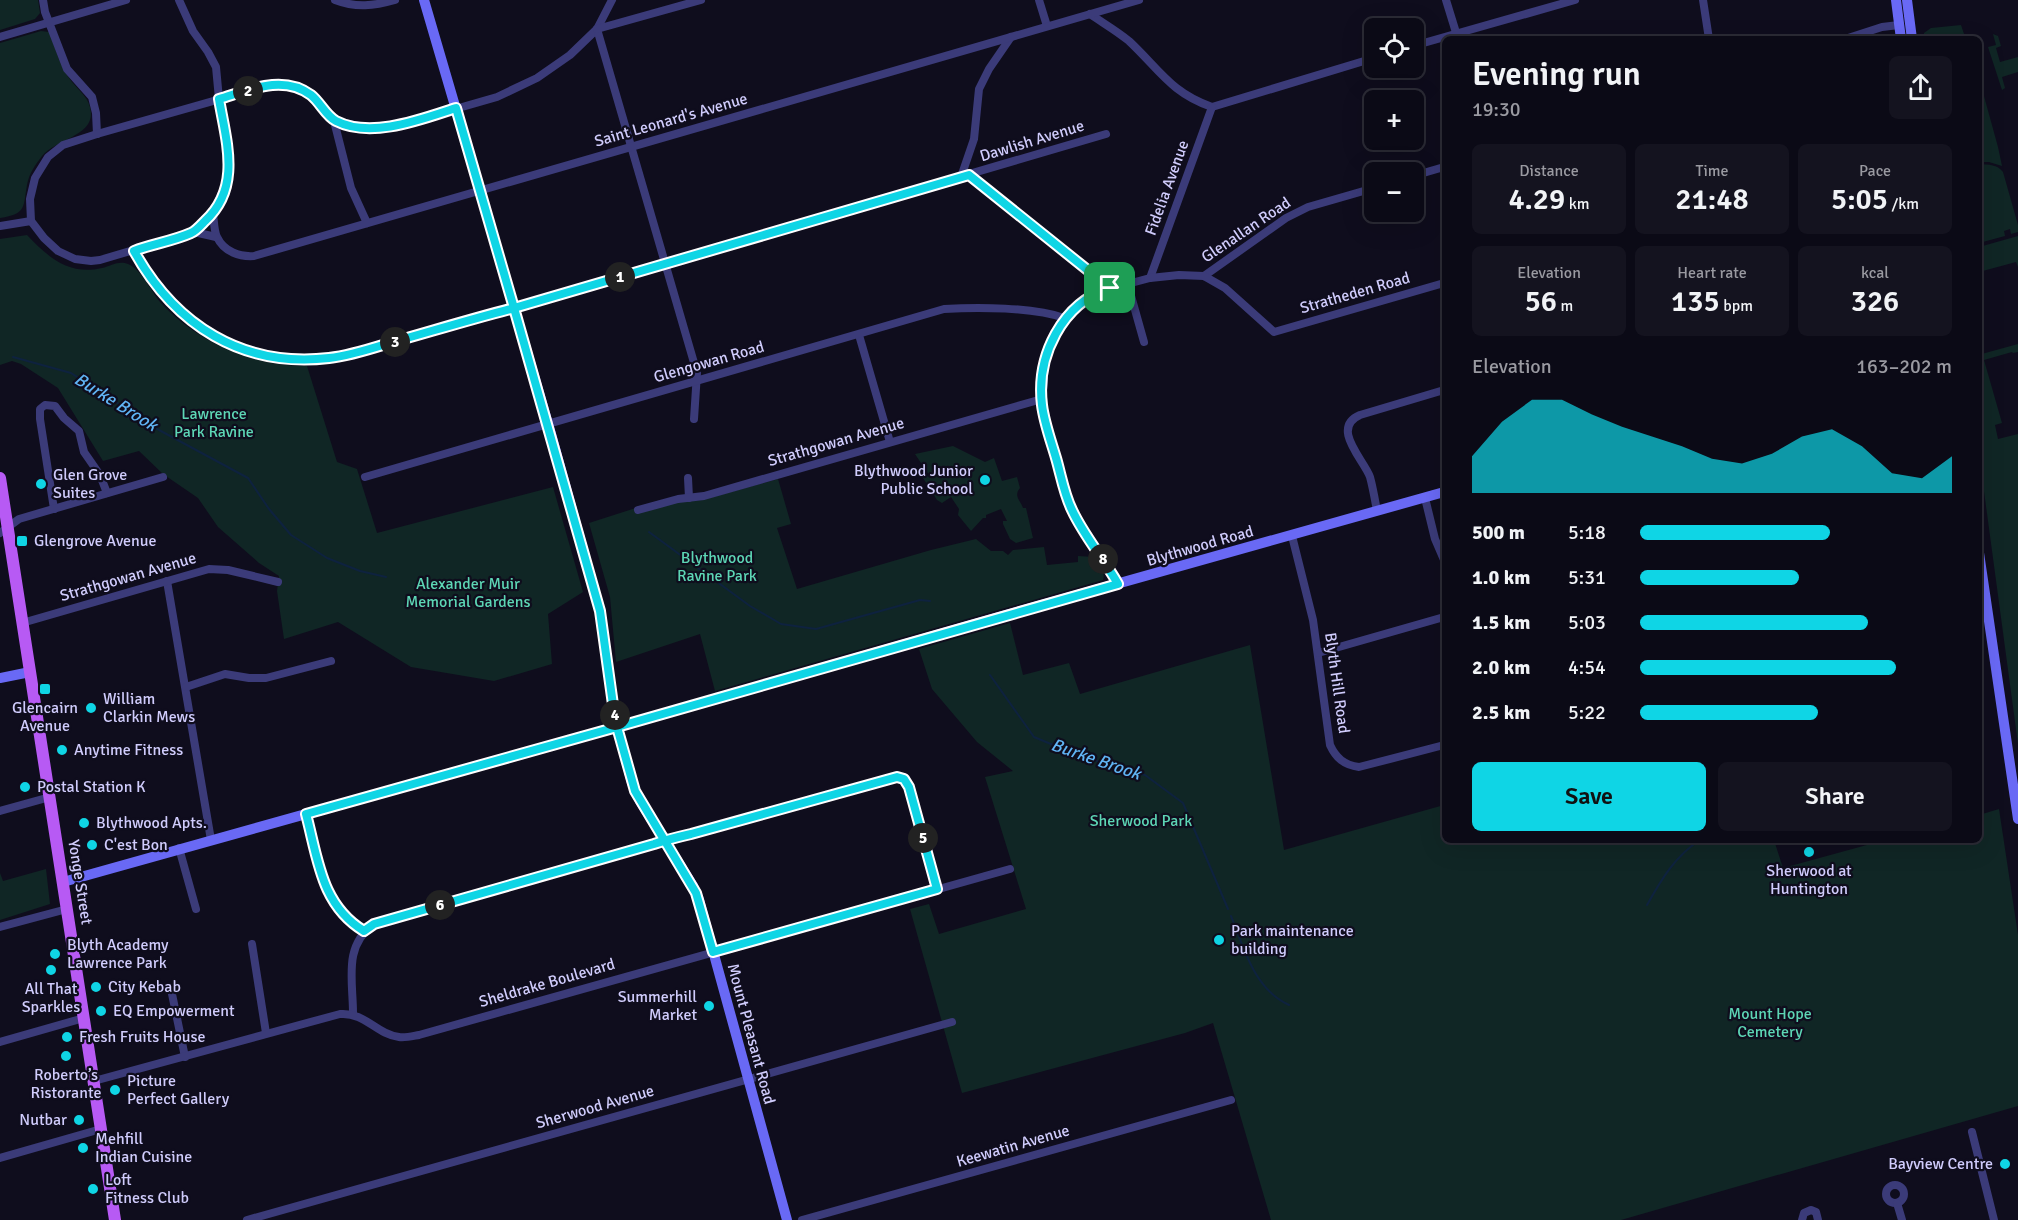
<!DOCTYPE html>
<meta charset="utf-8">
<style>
:root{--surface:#0b0a16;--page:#14131f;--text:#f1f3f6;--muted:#9a9aa1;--line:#2b2b35;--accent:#0fd5e5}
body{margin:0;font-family:Signika,sans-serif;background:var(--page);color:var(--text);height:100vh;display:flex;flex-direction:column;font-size:22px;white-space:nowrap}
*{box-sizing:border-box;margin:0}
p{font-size:20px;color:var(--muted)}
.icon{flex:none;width:33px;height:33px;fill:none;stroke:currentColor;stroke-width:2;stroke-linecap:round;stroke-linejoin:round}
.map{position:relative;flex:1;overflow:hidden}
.sheet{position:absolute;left:1442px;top:36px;width:540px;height:807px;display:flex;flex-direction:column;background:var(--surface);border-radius:9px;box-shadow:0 6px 24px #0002,0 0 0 2px var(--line)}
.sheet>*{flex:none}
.controls{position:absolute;left:1364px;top:18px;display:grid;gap:12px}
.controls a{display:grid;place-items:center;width:60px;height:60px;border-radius:9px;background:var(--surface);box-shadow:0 6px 24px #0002,0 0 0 2px var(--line);font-size:30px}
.pin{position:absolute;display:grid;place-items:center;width:51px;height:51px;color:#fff;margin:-26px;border-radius:12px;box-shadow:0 3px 9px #0006}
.km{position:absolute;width:30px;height:30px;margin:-15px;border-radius:50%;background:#222;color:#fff;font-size:16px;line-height:30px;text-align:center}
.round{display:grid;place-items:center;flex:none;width:63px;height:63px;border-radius:9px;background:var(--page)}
.overview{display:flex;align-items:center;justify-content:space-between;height:102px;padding:0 30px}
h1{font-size:33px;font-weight:600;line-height:45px}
.stats{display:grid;grid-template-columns:repeat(3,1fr);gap:9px;height:102px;padding:6px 30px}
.stats div{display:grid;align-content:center;border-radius:9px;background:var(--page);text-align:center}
.stats b{font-size:30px;font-weight:600}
.stats small{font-size:16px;font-weight:400}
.stats p{font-size:16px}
.chart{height:168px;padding:12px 30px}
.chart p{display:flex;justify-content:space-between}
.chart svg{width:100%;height:108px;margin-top:6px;fill:var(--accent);opacity:.7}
.action{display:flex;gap:12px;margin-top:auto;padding:12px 30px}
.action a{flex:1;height:69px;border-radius:9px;background:var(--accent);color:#111;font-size:24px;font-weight:600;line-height:69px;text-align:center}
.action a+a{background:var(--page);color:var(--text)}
ul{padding:0 30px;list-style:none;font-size:20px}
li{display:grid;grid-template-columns:96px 72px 1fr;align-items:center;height:45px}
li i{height:15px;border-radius:8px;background:var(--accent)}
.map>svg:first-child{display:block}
</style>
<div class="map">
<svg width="2018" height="1220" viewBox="0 0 2018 1220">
<rect width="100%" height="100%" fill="#0f0d1d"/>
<g fill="#102625">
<polygon points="0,0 38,0 40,13 35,19 0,30"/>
<polygon points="1961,25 1965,37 1957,39 1923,39 1924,33 1931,28"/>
<path d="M41,31L49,32C57,51 59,66 72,82C80,92 90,98 91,113C92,136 55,140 42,156C35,165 29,174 27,185C23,207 27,214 0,218V43Z"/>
<polygon points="1993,34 1998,36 2001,46 1996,48 2000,62 2018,57 2018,72 2002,77 2005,88 2002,90 1988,47 1996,45"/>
<polygon points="1979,78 1998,147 2002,166 1989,162 1979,162"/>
<path d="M1979,164C1989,165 1997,164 2003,172L2018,225V232L2011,234L2010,229L2004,231L2005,236L1979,243Z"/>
<path d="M27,235C48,257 69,276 102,268C111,266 119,260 128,264C142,270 151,291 160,302C197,342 253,367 307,366L337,462L357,469L377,533L553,487L583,592L548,614L552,664L494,681L411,667L338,622L284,639L277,591L279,576L259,563L218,527L198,498L163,474L139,451L103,461L58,388L21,364L12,361L0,365V239Z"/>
<polygon points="2018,236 2018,267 2016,262 1979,272 1979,247"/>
<polygon points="2018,344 2018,352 2013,353 2012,352 1984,360 2002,423 1995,425 1998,439 2018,434 2018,744 1979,454 1978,355"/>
<path d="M953,446L985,462L994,458L1002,481L1017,477L1020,488C1013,496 1021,501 1023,508H1026L1033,538L1016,543L1010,539L1003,524V521H1007L1001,509L986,515V518H983L971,531L958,515L959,509L951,497L942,503L937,500L923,478L929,475L915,454Z"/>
<path d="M778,479L791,524L777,528L797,589L931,550L976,539L991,551H1003L1008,555L1013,550L1044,547L1047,565L1078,562V556L1094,557C1099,564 1106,572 1103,580L715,691L700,634L616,662L610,597L589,523L642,506L702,500Z"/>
<polygon points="1010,623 1023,675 1069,663 1080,694 1250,645 1284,850 1444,805 1444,840 1774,840 1783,868 1885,840 1978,840 1979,815 1999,809 2018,935 2018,1106 1621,1220 1271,1220 1213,1023 1185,1033 962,1093 910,909 929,904 939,934 1026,909 985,777 1013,771 977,742 932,689 919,649"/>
<polygon points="46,869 50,904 0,920 0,873 3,881"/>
</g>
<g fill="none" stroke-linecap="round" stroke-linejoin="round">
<g stroke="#0e223f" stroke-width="2">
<polyline points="13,357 71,373 159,430 248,478 269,509 291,535 327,558 360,571 386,577"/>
<polyline points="649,532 750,606 781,624 816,629 920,600 930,601"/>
<polyline points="990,675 1034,737 1080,756 1145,775 1183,803 1228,909"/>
<path d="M1647,905C1661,880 1675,856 1700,840"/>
<path d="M1231,916C1244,948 1254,989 1289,1005"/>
</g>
<g stroke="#3b3b79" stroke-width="8">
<polyline points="43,0 45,12 67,69 92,97 96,113 97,134"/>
<polyline points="179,0 193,31 208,52 216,67 219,99 229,149 229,165 226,184 213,213 194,232 100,260 91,261 75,259 58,251 44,238 31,221 30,199 35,178 48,157 63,145 97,134 266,86 279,84 291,85 308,93 316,99 334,121 363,127 396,126 497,97 537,78 570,55 597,29 612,0"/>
<path d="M335,0C356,8 374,6 395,0"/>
<polyline points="1039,0 1047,26"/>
<polyline points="1446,0 1458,39"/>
<polyline points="1703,0 1709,39"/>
<path d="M1090,14C1103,23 1117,31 1129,41C1159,69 1171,93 1212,107"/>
<polyline points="597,29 697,373 694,419"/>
<polyline points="597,29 701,0"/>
<polyline points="0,37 126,0"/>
<polyline points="1845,39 1882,27 1899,25"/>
<polyline points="1413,46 1575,0"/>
<polyline points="1212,107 1374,58"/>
<polyline points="334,121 351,188 367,223"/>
<polyline points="969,175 1110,288"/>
<polyline points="1413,176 1444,167"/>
<polyline points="961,177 974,139 979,89 989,69 1011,37"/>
<path d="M213,213C214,221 214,231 217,237C224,252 240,257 254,256L1139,0"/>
<polyline points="0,226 31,221"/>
<polyline points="194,232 216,237"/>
<path d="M134,251C144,270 155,288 170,303C213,346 273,367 333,358C366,353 398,341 430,332L1106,134"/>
<polyline points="1204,276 1286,218 1308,207 1374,188"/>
<polyline points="1150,278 1212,107"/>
<polyline points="1128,285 1144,342"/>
<polyline points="859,335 890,442"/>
<path d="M365,477L944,309C977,307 1034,307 1064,318"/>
<polyline points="688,478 689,498"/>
<polyline points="1425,498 1435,539 1444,560"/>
<polyline points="54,509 40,419 40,409 45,405 55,406 64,418 79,431 84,452 100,475 107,493"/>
<polyline points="638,510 678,499 704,496 1042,399"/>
<path d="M1377,511C1375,500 1373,488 1370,477C1364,460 1330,428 1360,415L1444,390"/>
<polyline points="0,533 19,519 163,477"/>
<path d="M1292,536L1313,620L1330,745C1336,758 1344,765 1359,767L1444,745"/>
<polyline points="167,581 211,840"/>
<polyline points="1118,584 1072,511 1042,405 1045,362 1053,339 1064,318 1085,300 1101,291 1150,278 1179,275 1204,276 1225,288 1274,332 1444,283"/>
<polyline points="22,623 209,569 228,570 278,582"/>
<polyline points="1318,653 1444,617"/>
<polyline points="186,687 225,674 249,678 266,678 331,661"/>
<polyline points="0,811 50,797"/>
<path d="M306,814C319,858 321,905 364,931"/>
<polyline points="179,848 196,909"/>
<polyline points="0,927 67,909"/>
<polyline points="252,944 266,1033"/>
<polyline points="172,994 185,1057"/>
<path d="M353,1013C353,980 343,946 374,924L897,777L904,779L909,787L937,889"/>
<polyline points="0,1042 84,1018"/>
<path d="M94,1081L340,1014C365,1012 376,1034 399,1037C405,1038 413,1036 419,1035L1010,869"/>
<polyline points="1972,1132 1994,1220"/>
<polyline points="0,1158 101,1129"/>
<circle cx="1895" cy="1194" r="9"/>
<polyline points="1897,1203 1902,1220"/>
<polyline points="247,1220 952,1022"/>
<polyline points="802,1220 1231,1100"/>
<polyline points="1802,1220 1804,1213 1811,1210 1816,1212 1818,1220"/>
</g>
<g stroke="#6969f5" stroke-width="10">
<polyline points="424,0 551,434 600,611 615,719 632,783 640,801 693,886 699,900 787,1220"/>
<polyline points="1896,0 1901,39"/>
<polyline points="1907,0 1912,39"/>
<polyline points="1978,546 2018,819"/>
<polyline points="0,678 30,672"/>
<polyline points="63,882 617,727 1006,615 1444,492"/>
</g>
<polyline stroke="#b75af4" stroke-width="12" points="0,478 115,1220"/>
</g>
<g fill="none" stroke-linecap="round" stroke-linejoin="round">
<defs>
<path id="route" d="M1110,288L969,175L514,308L456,108C422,119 371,139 336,121C326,116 320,102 311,95C283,74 249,90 219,99C226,141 242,187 205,221C201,225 196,231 191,233C173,241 152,244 134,251C175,325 242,368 329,358C348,356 367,350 386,344C429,332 471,319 514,308L600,611L615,719L617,727L635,791L696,893L713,952L937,889L909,787L904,779L897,777L691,834C678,837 666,840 654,844L374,924L364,931C321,905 318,859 306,814L617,727L1118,584C1104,559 1084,536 1072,510C1064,494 1061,475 1056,458C1051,441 1044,422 1042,405C1036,356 1062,303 1110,288"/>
</defs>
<use href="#route" stroke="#fff" stroke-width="12"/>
<use href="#route" stroke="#0fd5e5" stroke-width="8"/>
</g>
<g fill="#0fd5e5" stroke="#0f0d1d" stroke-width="2">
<circle cx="985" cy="480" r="6"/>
<circle cx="41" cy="484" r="6"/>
<rect x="16" y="535" width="12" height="12" rx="3"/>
<rect x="39" y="683" width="12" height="12" rx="3"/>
<circle cx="91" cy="708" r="6"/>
<circle cx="62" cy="750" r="6"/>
<circle cx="25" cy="787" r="6"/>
<circle cx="84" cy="823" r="6"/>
<circle cx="92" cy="845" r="6"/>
<circle cx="1809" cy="852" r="6"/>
<circle cx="1219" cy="940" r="6"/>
<circle cx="55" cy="954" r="6"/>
<circle cx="51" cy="970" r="6"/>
<circle cx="96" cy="987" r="6"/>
<circle cx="709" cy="1006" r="6"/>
<circle cx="101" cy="1011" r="6"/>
<circle cx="67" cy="1037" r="6"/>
<circle cx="66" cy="1056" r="6"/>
<circle cx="115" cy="1090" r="6"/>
<circle cx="79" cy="1120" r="6"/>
<circle cx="83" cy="1148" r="6"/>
<circle cx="2005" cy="1164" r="6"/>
<circle cx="93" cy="1189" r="6"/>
</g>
<g text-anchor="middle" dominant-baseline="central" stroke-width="4.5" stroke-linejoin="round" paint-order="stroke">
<g font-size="16" fill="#d0ccfc" stroke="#0f0d1d">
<text transform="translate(671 120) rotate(-16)">Saint Leonard's Avenue</text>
<text transform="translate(1032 141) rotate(-17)">Dawlish Avenue</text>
<text transform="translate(1167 188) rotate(-70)">Fidelia Avenue</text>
<text transform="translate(1246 230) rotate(-34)">Glenallan Road</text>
<text transform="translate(1355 293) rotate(-16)">Stratheden Road</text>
<text transform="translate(709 362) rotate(-16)">Glengowan Road</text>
<text transform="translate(836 442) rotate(-16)">Strathgowan Avenue</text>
<text transform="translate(1200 546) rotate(-16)">Blythwood Road</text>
<text transform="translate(128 577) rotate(-16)">Strathgowan Avenue</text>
<text transform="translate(1337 683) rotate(82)">Blyth Hill Road</text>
<text transform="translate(80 882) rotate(81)">Yonge Street</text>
<text transform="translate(547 983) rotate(-16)">Sheldrake Boulevard</text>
<text transform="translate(751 1034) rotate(75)">Mount Pleasant Road</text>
<text transform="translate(595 1107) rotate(-16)">Sherwood Avenue</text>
<text transform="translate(1013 1146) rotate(-16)">Keewatin Avenue</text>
</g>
<g font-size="16" fill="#5dd6b5" stroke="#0f0d1d">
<text x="214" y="414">Lawrence<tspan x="214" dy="18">Park Ravine</tspan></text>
<text x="717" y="558">Blythwood<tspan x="717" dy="18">Ravine Park</tspan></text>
<text x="468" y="584">Alexander Muir<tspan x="468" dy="18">Memorial Gardens</tspan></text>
<text x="1141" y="821">Sherwood Park</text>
<text x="1770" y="1014">Mount Hope<tspan x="1770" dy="18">Cemetery</tspan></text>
</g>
<g font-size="16" fill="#d0ccfc" stroke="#0f0d1d" text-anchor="start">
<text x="973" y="471" text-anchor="end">Blythwood Junior<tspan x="973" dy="18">Public School</tspan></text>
<text x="53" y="475">Glen Grove<tspan x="53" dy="18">Suites</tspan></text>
<text x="34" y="541">Glengrove Avenue</text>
<text x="103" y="699">William<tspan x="103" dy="18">Clarkin Mews</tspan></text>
<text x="45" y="708" text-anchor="middle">Glencairn<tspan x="45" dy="18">Avenue</tspan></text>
<text x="74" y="750">Anytime Fitness</text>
<text x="37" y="787">Postal Station K</text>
<text x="96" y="823">Blythwood Apts.</text>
<text x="104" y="845">C'est Bon</text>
<text x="1809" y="871" text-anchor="middle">Sherwood at<tspan x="1809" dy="18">Huntington</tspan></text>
<text x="1231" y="931">Park maintenance<tspan x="1231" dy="18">building</tspan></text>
<text x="67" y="945">Blyth Academy<tspan x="67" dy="18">Lawrence Park</tspan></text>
<text x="108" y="987">City Kebab</text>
<text x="51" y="989" text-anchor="middle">All That<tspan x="51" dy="18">Sparkles</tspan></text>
<text x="697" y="997" text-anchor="end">Summerhill<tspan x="697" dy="18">Market</tspan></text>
<text x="113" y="1011">EQ Empowerment</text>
<text x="79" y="1037">Fresh Fruits House</text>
<text x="66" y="1075" text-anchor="middle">Roberto’s<tspan x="66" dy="18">Ristorante</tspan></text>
<text x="127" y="1081">Picture<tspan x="127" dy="18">Perfect Gallery</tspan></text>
<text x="67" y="1120" text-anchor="end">Nutbar</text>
<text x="95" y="1139">Mehfill<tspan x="95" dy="18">Indian Cuisine</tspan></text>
<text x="1993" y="1164" text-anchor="end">Bayview Centre</text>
<text x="105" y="1180">Loft<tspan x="105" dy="18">Fitness Club</tspan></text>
</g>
<g font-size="18" font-style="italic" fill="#60b4f5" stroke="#0f0d1d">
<text transform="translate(116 402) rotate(32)">Burke Brook</text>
<text transform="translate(1096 759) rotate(19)">Burke Brook</text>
</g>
</g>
</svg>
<div class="controls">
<a><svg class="icon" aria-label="locate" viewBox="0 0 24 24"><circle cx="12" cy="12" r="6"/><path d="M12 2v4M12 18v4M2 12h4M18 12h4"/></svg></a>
<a>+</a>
<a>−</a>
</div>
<div class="pin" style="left:1110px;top:288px;background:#1e9e55"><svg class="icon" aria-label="arrive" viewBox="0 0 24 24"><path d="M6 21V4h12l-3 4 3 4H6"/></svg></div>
<b class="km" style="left:620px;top:277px">1</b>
<b class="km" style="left:248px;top:91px">2</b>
<b class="km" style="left:395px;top:342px">3</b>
<b class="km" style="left:615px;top:715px">4</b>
<b class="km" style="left:923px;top:838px">5</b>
<b class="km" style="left:440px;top:905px">6</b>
<b class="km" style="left:1103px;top:559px">8</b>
<section class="sheet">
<div class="overview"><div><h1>Evening run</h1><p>19:30</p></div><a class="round"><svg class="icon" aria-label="share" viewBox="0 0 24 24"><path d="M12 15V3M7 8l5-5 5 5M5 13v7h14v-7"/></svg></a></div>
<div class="stats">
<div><p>Distance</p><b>4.29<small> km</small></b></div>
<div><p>Time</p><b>21:48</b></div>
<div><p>Pace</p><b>5:05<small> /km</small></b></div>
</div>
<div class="stats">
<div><p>Elevation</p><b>56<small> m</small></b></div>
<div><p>Heart rate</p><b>135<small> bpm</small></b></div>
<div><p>kcal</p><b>326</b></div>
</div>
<div class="chart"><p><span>Elevation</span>163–202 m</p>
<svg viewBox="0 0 160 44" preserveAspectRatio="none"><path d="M0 44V29L10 15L20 6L30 6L40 12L50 17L60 21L70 25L80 30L90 32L100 28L110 21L120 18L130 25L140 36L150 38L160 29V44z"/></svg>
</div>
<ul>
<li><b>500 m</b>5:18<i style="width:61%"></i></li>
<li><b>1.0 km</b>5:31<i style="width:51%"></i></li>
<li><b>1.5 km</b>5:03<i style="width:73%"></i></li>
<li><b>2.0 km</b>4:54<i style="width:82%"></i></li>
<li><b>2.5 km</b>5:22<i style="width:57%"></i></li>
</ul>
<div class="action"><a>Save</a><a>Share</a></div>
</section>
</div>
